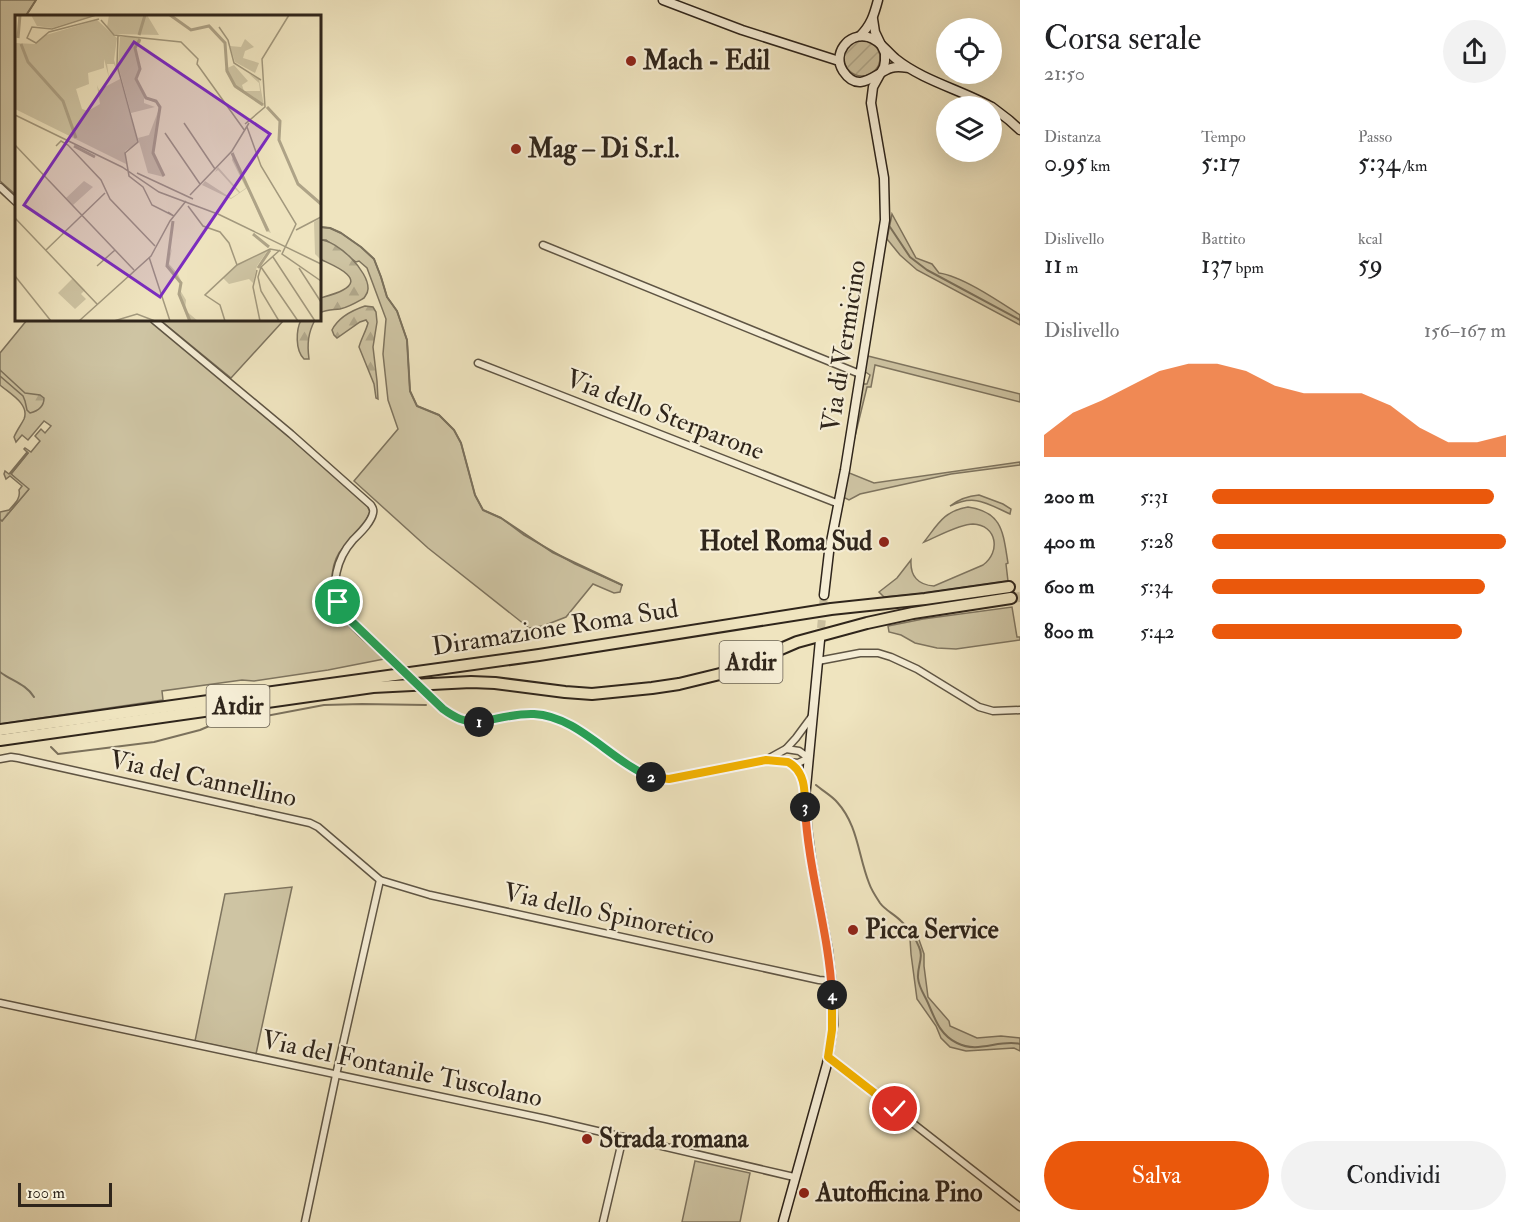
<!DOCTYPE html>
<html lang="it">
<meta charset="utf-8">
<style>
:root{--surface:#fff;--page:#f2f2f2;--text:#202124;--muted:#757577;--accent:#ea580c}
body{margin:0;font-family:"IM FELL Double Pica",serif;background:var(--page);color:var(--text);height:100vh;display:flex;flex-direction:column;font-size:22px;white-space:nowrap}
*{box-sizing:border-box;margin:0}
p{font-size:20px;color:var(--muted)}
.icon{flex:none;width:33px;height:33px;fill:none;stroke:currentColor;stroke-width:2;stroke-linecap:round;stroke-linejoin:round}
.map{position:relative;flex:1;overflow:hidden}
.details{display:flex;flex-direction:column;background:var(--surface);width:510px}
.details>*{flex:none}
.buttons{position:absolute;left:936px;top:18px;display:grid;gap:12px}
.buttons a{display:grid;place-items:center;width:66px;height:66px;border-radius:50%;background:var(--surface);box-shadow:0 6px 24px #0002;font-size:30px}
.scale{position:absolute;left:18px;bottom:15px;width:94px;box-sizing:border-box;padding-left:6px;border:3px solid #2f251b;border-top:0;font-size:16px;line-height:21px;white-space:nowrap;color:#2f251b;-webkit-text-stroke:4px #f5edd5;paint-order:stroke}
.pin{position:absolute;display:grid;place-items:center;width:51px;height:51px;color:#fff;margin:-26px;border:3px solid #fff;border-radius:50%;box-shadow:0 2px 6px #0007}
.km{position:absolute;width:30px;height:30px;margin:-15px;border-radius:50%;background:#222;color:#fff;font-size:16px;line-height:30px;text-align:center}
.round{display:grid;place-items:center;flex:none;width:63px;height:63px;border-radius:32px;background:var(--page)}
.summary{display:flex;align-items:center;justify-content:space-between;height:102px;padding:0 24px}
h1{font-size:33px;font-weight:600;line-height:45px}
.stats{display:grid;grid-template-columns:repeat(3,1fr);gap:9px;height:102px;padding:6px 24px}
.stats div{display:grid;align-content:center}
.stats b{font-size:26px;font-weight:600}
.stats small{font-size:16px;font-weight:400}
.stats p{font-size:16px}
.chart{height:168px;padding:12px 24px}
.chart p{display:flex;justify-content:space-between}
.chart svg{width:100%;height:108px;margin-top:6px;fill:var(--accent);opacity:.7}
.cta{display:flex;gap:12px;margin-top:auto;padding:12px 24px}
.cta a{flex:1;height:69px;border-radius:36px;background:var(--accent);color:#fff;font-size:24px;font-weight:600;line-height:69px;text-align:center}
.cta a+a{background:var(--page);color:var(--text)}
ul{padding:0 24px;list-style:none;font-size:20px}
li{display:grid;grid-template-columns:96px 72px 1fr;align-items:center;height:45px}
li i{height:15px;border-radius:8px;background:var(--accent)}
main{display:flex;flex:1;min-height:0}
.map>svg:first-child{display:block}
</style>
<main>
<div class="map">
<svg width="1020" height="1222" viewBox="0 0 1020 1222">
<defs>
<pattern id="forest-firs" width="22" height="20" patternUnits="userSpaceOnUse" patternTransform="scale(1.5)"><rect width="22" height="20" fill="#cec4a3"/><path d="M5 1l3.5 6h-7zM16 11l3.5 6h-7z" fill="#b1a88c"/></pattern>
<pattern id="garden-furrows" width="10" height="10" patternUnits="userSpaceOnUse" patternTransform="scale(1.5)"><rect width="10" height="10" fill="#cec4a3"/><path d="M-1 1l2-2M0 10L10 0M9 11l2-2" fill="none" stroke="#b1a88c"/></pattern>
</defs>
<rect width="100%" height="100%" fill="#efe4bf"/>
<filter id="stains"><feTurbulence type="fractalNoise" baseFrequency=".00333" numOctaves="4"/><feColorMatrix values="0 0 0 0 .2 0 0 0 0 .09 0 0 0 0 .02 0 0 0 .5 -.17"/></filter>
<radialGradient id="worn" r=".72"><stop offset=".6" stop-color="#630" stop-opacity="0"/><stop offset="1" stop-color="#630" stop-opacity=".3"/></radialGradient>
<g fill="#cec4a3" stroke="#7e745f" stroke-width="1.5">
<polygon points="0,0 36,0 27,14 27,16 16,16 16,195 0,181"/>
<path d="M892,214L916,258L932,264L939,273C962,276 1000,302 1020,315V325L917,270L900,255L887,239Z"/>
<polygon points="320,227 330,228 341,233 361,247 374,259 381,277 387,297 397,311 407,340 410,391 417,406 439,415 454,430 461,443 475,495 483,510 501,518 524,535 575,564 622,585 620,592 614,593 593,584 566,617 543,626 529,628 428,548 354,481 398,429 388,400 383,354 386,319 367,268 359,261 356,262 326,240 320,240"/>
<path d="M27,320H151L328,470L367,505L370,512C365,528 348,539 339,553C334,561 332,570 332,580C330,616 360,636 384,659L328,670L254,681L242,680L162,691L163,700L0,724V519L2,521L28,490L11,474L28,453L24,449L25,448L31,452L40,441L35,436L41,429L45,433L51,426L44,421L28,440L22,435L16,442L14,437C17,430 21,425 24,419C30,404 9,393 0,385V353Z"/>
<polygon points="160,320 284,320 231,378"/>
<polygon points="868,356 1020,394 1020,402 875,365 871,387 867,387 848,465 862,384 867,384 870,375 864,371"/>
<polygon points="1020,462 1020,465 951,474 860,494 849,500 843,497 847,472 874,483"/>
<path d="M979,495L1003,504L1011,509L1010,514C986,503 975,494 950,506C959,499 967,496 979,495Z"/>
<path d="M968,507C1003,512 1003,533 1008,563L1006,564L1008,581L917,594L884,597L879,592L897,578L911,560C910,576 918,585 934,586L983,565C1001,552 997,525 973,524C959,524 937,537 924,542C938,524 944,511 968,507Z"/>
<polygon points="1012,607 1017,637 1020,637 1020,640 956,649 937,648 915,643 901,635 889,632 888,626 923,619"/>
<polygon points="292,887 256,1054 195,1041 225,894"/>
<polygon points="912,926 916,931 924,954 924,966 928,997 949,1021 950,1026 977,1038 1001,1036 1020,1038 1020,1051 1014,1048 966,1051 950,1047 941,1038 936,1026 917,999 911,954 910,939"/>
<polygon points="695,1161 750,1173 740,1222 682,1222"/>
</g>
<g fill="url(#forest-firs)" stroke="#7e745f" stroke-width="1.5">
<path d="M320,240C337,240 369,271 368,289C368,293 366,295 364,298C357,302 349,307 340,309C333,310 327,309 320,313V298C327,296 336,294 343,290C366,278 332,265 322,260L320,261Z"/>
<path d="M365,306L373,307L376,312L377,322L373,347L377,381L378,399L376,398L374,384L359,347C361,339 366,331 368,323L366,320L360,322L337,338L334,335L332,330C338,318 353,310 365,306Z"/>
<path d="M301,320H315C308,333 307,344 309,359H304C295,350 296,330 301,320Z"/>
<path d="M0,370L25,393L40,395L44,398C44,407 38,411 30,413L27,410L25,401L23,396L0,376Z"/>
<path d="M27,452L28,453L11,474L29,489L2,521L0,519V512L9,510C14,504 21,499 19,490L22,486L10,476L6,479L4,474L5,471L9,474Z"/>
</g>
<circle fill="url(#garden-furrows)" stroke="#7e745f" stroke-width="1.5" cx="862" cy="58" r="18"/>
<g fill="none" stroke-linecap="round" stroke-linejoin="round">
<g stroke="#7b715c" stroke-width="2">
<polyline points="27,16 27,14 36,0"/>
<polyline points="320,227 330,228 341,233 361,247 374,259 381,277 387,297 397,311 407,340 410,391 417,406 439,415 454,430 461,443 475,495 483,510 501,518 552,552 622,585"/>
<polyline points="890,227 910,257 927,270 1020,320"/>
<path d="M0,672C12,681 26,684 34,697"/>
<polyline points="51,747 58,754 154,742 200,730 214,724 245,720 324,705 362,704 426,705"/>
<path d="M816,785C823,791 832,796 837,802C858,825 858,855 869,883C871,889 876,897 880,903C885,910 894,914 901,921C909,928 915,937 919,947C924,957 917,967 918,978C919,988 924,994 928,1003C935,1019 940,1035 957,1043C978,1054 999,1039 1020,1044"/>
</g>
<polyline stroke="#c9be9e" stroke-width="8" stroke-dasharray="8 4" stroke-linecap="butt" points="820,640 824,595"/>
<polyline stroke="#c9be9e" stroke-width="10" stroke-dasharray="10 5" stroke-linecap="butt" points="1011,598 1020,597"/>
<defs>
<g id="street">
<polyline points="0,187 16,202"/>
<polyline points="543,245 860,374"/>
<path d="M154,320L291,434L371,505C373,509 374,509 373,513C371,523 360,533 353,540C337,558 329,586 341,609C349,625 370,640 383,653"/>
<polyline points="478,363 839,504"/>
<polyline points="818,661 860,653 878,653 891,657 917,669 979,707 993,711 1020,710"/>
<path d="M437,703C478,740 494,709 538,714C569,718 598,743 623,761C632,767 641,774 651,777C659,779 666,779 674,778L766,760L798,763L809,758L799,751L786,749L766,760"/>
<polyline points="786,749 796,738 813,715"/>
<polyline points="0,759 11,757 18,758 310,823 318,827 380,880 430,895 819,980 831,981"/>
<polyline points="791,764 798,772 805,787"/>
<polyline points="0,1003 546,1119 794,1177"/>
<polyline points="828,1057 1020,1207"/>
<polyline points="305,1222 336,1075 380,880"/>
<polyline points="603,1222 623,1137"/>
</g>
<g id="secondary">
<polyline points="663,0 742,30 839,61"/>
<path d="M860,36C871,25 874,15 878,0"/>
<path d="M909,68C902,67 897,66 891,68C875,73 859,95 843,71C832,54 848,32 868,37C879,39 887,52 896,59C922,80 961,90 990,106"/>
<polyline points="992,107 1009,120 1020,130"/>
<polyline points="824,595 829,552 845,470 885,220 884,178 871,103 873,87 884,67 885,61 885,53 875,32 873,19"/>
<polyline points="783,1222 827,1064 833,1025 832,987 828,951 812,866 807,828 805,798 820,640"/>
</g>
<g id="highway">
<polyline points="0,730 539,655 831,609 925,599 1009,587"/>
<polyline points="0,740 373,687 471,682 495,683 565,692 592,694 652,688 679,684 720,674 737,668 797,642 867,623 913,613 1011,598"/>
</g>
</defs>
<use href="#street" stroke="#5f5544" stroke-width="9"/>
<use href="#secondary" stroke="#2f251b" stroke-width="11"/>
<use href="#highway" stroke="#2f251b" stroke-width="14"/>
<use href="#street" stroke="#f5edd5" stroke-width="6"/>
<use href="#secondary" stroke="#f5edd5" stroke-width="8"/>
<use href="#highway" stroke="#efe4bf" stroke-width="10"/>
<defs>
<polyline id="street-bridge" points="383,653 437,703"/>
</defs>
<use href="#street-bridge" stroke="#5f5544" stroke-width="9" stroke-linecap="butt"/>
<use href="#street-bridge" stroke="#f5edd5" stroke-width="6"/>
</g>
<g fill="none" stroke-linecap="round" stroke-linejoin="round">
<defs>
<path id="split-1" d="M338,602L342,610L348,618L443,709C454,717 465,723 479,722"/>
<path id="split-2" d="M479,722C497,719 516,713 534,714C578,716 612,762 651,777"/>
<path id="split-3" d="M651,777L669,779L766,760L788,762C805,771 805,790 805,807"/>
<path id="split-4" d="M805,807C808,871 829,932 832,995"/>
<polyline id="split-5" points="832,995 832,1030 828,1057 895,1109"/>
</defs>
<use href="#split-1" stroke="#fff" stroke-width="12"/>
<use href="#split-2" stroke="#fff" stroke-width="12"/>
<use href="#split-3" stroke="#fff" stroke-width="12"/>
<use href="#split-4" stroke="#fff" stroke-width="12"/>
<use href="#split-5" stroke="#fff" stroke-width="12"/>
<use href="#split-1" stroke="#22a559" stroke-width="8"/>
<use href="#split-2" stroke="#22a559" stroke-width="8"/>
<use href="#split-3" stroke="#f5b400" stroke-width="8"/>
<use href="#split-4" stroke="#f0652b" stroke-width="8"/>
<use href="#split-5" stroke="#f5b400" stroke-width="8"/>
</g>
<g fill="#8f2418" stroke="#f5edd5" stroke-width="2">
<circle cx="631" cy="61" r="6"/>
<circle cx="516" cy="149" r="6"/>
<circle cx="884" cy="542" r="6"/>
<circle cx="853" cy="930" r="6"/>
<circle cx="587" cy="1139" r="6"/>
<circle cx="804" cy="1193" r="6"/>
</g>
<g text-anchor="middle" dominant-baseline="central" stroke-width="4.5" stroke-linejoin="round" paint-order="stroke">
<g fill="#f5edd5" stroke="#6a6153" stroke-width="1.5">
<rect x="719.5" y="641" width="63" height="42" rx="4.5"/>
<rect x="206.5" y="685" width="63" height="42" rx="4.5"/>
</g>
<g font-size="24" font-weight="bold" fill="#2f251b">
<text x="751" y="662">A1dir</text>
<text x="238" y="706">A1dir</text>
</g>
<g font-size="26" font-weight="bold" fill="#2f251b" stroke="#f5edd5" text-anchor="start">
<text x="643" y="61">Mach - Edil</text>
<text x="528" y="149">Mag – Di S.r.l.</text>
<text x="872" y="542" text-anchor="end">Hotel Roma Sud</text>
<text x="865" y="930">Picca Service</text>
<text x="599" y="1139">Strada romana</text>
<text x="816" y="1193">Autofficina Pino</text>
</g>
<g font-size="26" fill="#2f251b" stroke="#f5edd5">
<text transform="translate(844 346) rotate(-81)">Via di Vermicino</text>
<text transform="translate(665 415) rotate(21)">Via dello Sterparone</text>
<text transform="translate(555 628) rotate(-9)">Diramazione Roma Sud</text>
<text transform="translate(203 779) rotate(12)">Via del Cannellino</text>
<text transform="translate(609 914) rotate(12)">Via dello Spinoretico</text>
<text transform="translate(402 1069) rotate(12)">Via del Fontanile Tuscolano</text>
</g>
</g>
<g transform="translate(15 15)">
<rect width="306" height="306" fill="#efe4bf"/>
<path d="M16,0H79L37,13L22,11ZM94,0H132L144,20L99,19L92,12ZM82,5L102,23L99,45L104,60L99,49H92L94,63L89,44V53L73,58L74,69L61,74L67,94L73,96L85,89L82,70L84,75L105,64L123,128L110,136L111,149L0,94V28L20,29L31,20ZM105,22H124L126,27L120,33L125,56L121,64L131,83L141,86L145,92L138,138L149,162L133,158L123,123L134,120L144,94L141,88L129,83V88L140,92L116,98L103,50ZM230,24L239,32L230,36L228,43L244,48L240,58L220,47L215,31L226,32ZM219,50L233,66L227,70L229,76H245L244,68L234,59L244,64L249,91L220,73L210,54ZM219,136L220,148L256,218L251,216L232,173L216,184L187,170L190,166L216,183L224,178L203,155L200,157L203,152L225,177L231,173L217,145ZM69,166L78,172L58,190L51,183ZM157,233L154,249L163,259L167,268L165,275L171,285L170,295L183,306H173L164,281L165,268L151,251ZM253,235L242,251L238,268L234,264L214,269L208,263L222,250ZM58,263L70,275L66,279L71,284L60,294L43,278Z" fill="#cec4a3"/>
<path d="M306,203V245L300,239L299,207Z" fill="#cec4a3"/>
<path fill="none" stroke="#aea387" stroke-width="3" d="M155,0L176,15L194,11L210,28L212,56L220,71L248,90M124,20L130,0M3,23L5,0M125,24L120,33L125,54L121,64L131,83L141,86L145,92L138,138L149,161M6,29L13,47L48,86L61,123M252,92L265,106L264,125L283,169L306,189M59,131L80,142M217,138L253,216M158,206L152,251L166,268L164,279L175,306M238,219L254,232M243,253L255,235"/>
<path fill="none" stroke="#a2987d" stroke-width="1.5" d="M81,0L37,14L17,12L12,23L21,28L34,17L84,4M86,5L99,20L166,27L183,44L182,49L230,116M204,12L213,25L219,48L246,65M103,20L102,50L123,127L110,138L114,161L128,172L137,190L159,201L153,197M0,100L107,152L144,177L200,198M169,108L200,154M230,109L250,92L247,44L274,0M232,112L246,151L281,209L267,239L306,266M150,118L185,169M0,130L119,255M41,131L46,126L53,130L86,165L95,184L140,231M122,158L178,184M175,180L217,136L234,108M173,191L188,211L205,217L214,228L222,250M203,199L306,249M0,203L82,289M281,215L306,202M31,235L90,178M265,235L246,252L283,306M134,242L155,306M258,242L300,306M82,251L100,235M246,252L243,262L246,276L264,306M284,253L306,287M242,255L238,272L245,306M0,261L36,306M64,306L136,241L155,206L171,186M99,306L122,299L140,306M210,306L205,290L190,280L222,250L255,234L266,236"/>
<path fill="#7b2cbf" fill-opacity="0.15" stroke="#7b2cbf" stroke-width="3" d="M119,27L255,119L145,282L9,190Z"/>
<rect width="306" height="306" fill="none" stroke="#2f251b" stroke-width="3"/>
</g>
<rect width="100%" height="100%" filter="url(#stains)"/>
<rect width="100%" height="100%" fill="url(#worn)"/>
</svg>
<div class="buttons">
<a><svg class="icon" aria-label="locate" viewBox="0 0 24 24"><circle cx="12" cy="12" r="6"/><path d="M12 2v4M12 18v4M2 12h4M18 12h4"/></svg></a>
<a><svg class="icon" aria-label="layers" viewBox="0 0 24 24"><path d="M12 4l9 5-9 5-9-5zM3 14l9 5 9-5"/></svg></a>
</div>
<div class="scale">100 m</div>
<div class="pin" style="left:338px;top:602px;background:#1e9e55"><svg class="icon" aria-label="arrive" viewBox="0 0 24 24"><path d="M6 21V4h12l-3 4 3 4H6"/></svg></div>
<div class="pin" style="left:895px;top:1109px;background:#d93025"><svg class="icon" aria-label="check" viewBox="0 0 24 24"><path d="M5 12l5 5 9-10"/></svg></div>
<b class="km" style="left:479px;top:722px">1</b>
<b class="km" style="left:651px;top:777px">2</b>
<b class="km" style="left:805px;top:807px">3</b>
<b class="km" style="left:832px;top:995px">4</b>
</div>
<section class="details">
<div class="summary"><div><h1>Corsa serale</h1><p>21:50</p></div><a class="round"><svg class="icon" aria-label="share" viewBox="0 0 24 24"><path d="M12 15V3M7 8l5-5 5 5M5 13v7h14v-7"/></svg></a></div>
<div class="stats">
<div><p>Distanza</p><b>0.95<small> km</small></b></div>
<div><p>Tempo</p><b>5:17</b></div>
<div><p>Passo</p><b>5:34<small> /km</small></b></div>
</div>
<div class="stats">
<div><p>Dislivello</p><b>11<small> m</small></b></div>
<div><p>Battito</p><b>137<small> bpm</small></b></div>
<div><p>kcal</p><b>59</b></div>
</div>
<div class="chart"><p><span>Dislivello</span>156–167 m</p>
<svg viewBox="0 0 160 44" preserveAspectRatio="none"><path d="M0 44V35L10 26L20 21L30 15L40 9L50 6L60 6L70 9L80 15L90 18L100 18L110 18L120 23L130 32L140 38L150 38L160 35V44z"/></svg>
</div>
<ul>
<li><b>200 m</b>5:31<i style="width:96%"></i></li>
<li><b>400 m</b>5:28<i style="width:100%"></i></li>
<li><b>600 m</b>5:34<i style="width:93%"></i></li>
<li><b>800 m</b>5:42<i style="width:85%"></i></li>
</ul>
<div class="cta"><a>Salva</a><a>Condividi</a></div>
</section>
</main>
